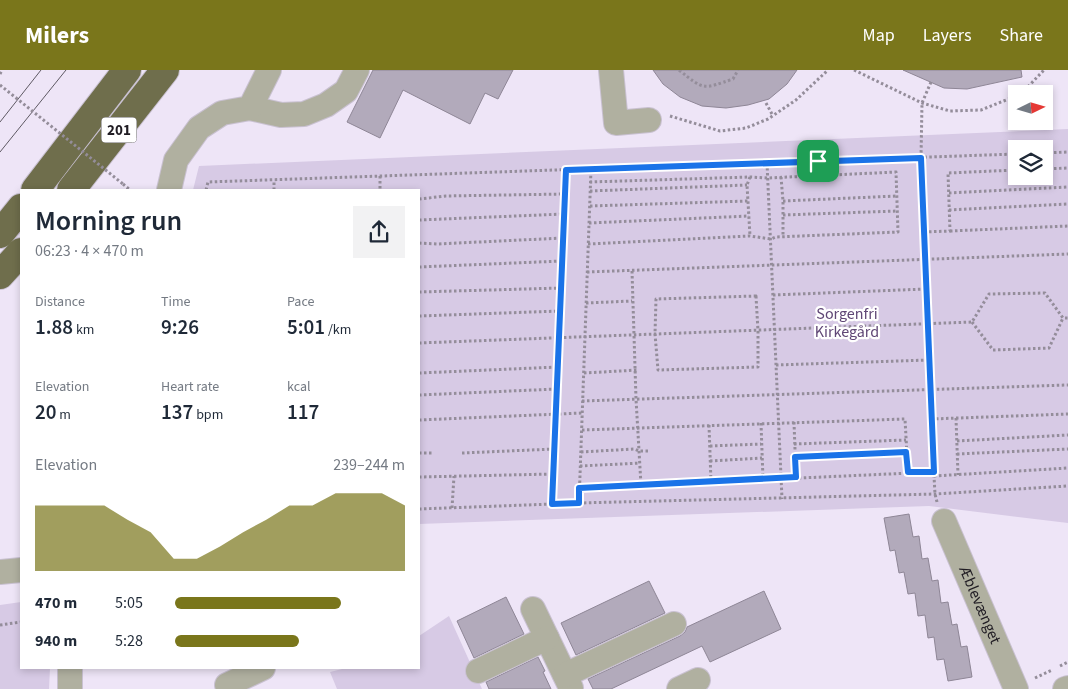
<!DOCTYPE html>
<meta charset="utf-8">
<style>
:root{--surface:#fff;--page:#f2f2f3;--text:#1f2937;--muted:#747a83;--accent:#7a761b}
body{margin:0;font-family:"Source Sans 3",sans-serif;background:var(--page);color:var(--text);height:100vh;display:flex;flex-direction:column;font-size:19px;white-space:nowrap}
*{box-sizing:border-box;margin:0}
p{font-size:16px;color:var(--muted)}
.icon{flex:none;width:28px;height:28px;fill:none;stroke:currentColor;stroke-width:2;stroke-linecap:round;stroke-linejoin:round}
.map{position:relative;flex:1;overflow:hidden}
.details{position:absolute;left:20px;top:119px;width:400px;height:480px;display:flex;flex-direction:column;background:var(--surface);border-radius:0px;box-shadow:0 2px 8px #0003}
.details>*{flex:none}
.needle{width:32px;rotate:85deg}
.buttons{position:absolute;left:1008px;top:15px;display:grid;gap:10px}
.buttons a{display:grid;place-items:center;width:45px;height:45px;border-radius:0px;background:var(--surface);box-shadow:0 2px 8px #0003;font-size:25px}
.pin{position:absolute;display:grid;place-items:center;width:42px;height:42px;color:#fff;margin:-21px;border-radius:10px;box-shadow:0 2px 8px #0006}
.round{display:grid;place-items:center;flex:none;width:52px;height:52px;border-radius:0px;background:var(--page)}
.summary{display:flex;align-items:center;justify-content:space-between;height:85px;padding:0 15px}
h1{font-size:28px;font-weight:600;line-height:38px}
.metrics{display:grid;grid-template-columns:repeat(3,1fr);gap:8px;height:85px;padding:5px 15px}
.metrics div{display:grid;align-content:center}
.metrics b{font-size:21px;font-weight:600}
.metrics small{font-size:14px;font-weight:400}
.metrics p{font-size:14px}
.chart{height:140px;padding:10px 15px}
.chart p{display:flex;justify-content:space-between}
.chart svg{width:100%;height:90px;margin-top:5px;fill:var(--accent);opacity:.7}
ul{padding:0 15px;list-style:none;font-size:16px}
li{display:grid;grid-template-columns:80px 60px 1fr;align-items:center;height:38px}
li i{height:12px;border-radius:6px;background:var(--accent)}
header{display:flex;align-items:center;gap:30px;box-sizing:border-box;height:70px;padding:0 25px;background:var(--accent);color:#fff}
header strong{font-size:24px}
nav{display:flex;gap:28px;margin-inline-start:auto;font-size:18px}
.map>svg:first-child{display:block}
</style>
<header>
<strong>Milers</strong>
<nav><a>Map</a><a>Layers</a><a>Share</a></nav>
</header>
<div class="map">
<svg width="1068" height="619" viewBox="0 0 1068 619">
<rect width="100%" height="100%" fill="#eee5f7"/>
<g fill="#d7cae5" fill-rule="evenodd">
<path d="M1068,59V453L929,436L419,454V120H193L199,96ZM1016,79H1044V106H1016Z"/>
<polygon points="21,532 21,598 50,598 49,619 0,619 0,535"/>
<polygon points="449,546 482,619 337,619 330,602 346,598 419,598 419,566"/>
</g>
<g fill="#b2aabb" stroke="#8e8696">
<polygon points="373,0 513,0 498,29 485,23 470,54 403,20 380,68 347,52"/>
<polygon points="653,0 797,0 787,14 769,29 748,35 726,38 702,36 680,27 663,14"/>
<polygon points="903,0 1021,0 1022,7 967,19 944,18"/>
<polygon points="909,444 913,467 919,466 922,489 928,488 932,511 938,510 941,533 948,532 952,555 957,554 961,577 967,576 972,607 948,611 944,589 937,590 934,567 928,568 925,545 918,546 915,523 908,524 904,502 899,503 895,480 890,481 884,448"/>
<polygon points="649,511 665,543 576,585 561,553"/>
<polygon points="764,521 781,559 710,592 702,576 611,619 593,619 588,609 680,566 685,562 687,557"/>
<polygon points="506,527 524,564 474,588 457,551"/>
<polygon points="538,587 545,601 543,602 551,619 489,619 486,612"/>
</g>
<g fill="none" stroke-linecap="round" stroke-linejoin="round">
<defs>
<g id="minor">
<polyline points="611,0 616,53 649,50"/>
<polyline points="250,38 281,45 304,44 326,35 346,21 357,0"/>
<polyline points="169,120 176,90 199,58 222,43 250,38 269,0"/>
<path id="s1" d="M944,451L1016,619"/>
<polyline points="0,502 21,500"/>
<polyline points="533,539 571,618"/>
<polyline points="70,598 70,619"/>
<polyline points="478,601 547,568"/>
<polyline points="565,605 674,554"/>
<polyline points="227,615 263,598"/>
<polyline points="679,619 698,610"/>
<polyline points="1065,619 1068,618"/>
</g>
<g id="highway">
<polyline points="35,120 127,0"/>
<polyline points="71,120 165,0"/>
<polyline points="0,164 21,138"/>
<polyline points="0,205 21,182"/>
</g>
</defs>
<use href="#minor" stroke="#c9c1d1" stroke-width="26"/>
<use href="#highway" stroke="#c9c1d1" stroke-width="30"/>
<g stroke="#948d9a" stroke-width="3" stroke-dasharray="2.5 2.5" stroke-linecap="butt">
<path d="M679,0C705,21 703,19 733,9L738,0"/>
<polyline points="854,0 922,33 950,41 981,40 1016,26"/>
<polyline points="0,4 2,0"/>
<polyline points="931,12 922,33 921,88 934,406 935,424 937,432"/>
<polyline points="1021,24 1044,0"/>
<polyline points="766,33 773,46"/>
<polyline points="670,46 720,61 746,58 768,49 796,30 828,0"/>
<polyline points="1044,83 1068,82"/>
<polyline points="767,93 782,429"/>
<polyline points="1044,99 1068,98"/>
<polyline points="380,106 380,120"/>
<polyline points="750,107 747,115 750,166"/>
<polyline points="781,107 783,131 783,167"/>
<polyline points="123,114 130,120"/>
<polyline points="206,120 208,112 1016,84"/>
<polyline points="274,120 274,110"/>
<polyline points="590,121 747,115"/>
<polyline points="949,123 1068,117"/>
<polyline points="419,129 446,126 565,124"/>
<polyline points="783,131 897,126"/>
<polyline points="590,136 748,131"/>
<polyline points="949,140 1068,134"/>
<polyline points="783,145 897,141"/>
<polyline points="419,150 564,144"/>
<polyline points="589,153 749,146"/>
<polyline points="950,161 1068,156"/>
<polyline points="924,162 950,161 948,103 1016,100"/>
<polyline points="419,173 437,174 563,168"/>
<polyline points="588,174 750,166 771,169 776,167 898,162 896,102 768,108 750,107 590,112"/>
<polyline points="419,197 562,191"/>
<polyline points="632,201 636,329 641,415"/>
<polyline points="587,202 1068,184"/>
<polyline points="419,222 561,218"/>
<polyline points="773,225 926,219"/>
<polygon points="756,226 758,261 758,297 658,300 655,264 656,229"/>
<polyline points="586,233 632,231"/>
<polyline points="419,246 560,241"/>
<polyline points="972,252 993,280 1049,278 1063,248"/>
<polyline points="419,273 972,252 989,224 1045,223 1063,248 1068,248"/>
<polyline points="776,295 929,290"/>
<polyline points="419,303 558,297"/>
<polyline points="584,303 638,300"/>
<polyline points="419,325 557,319"/>
<polyline points="582,331 1068,315"/>
<polyline points="956,348 958,405"/>
<polyline points="931,349 1068,344"/>
<polyline points="419,350 582,343"/>
<polyline points="794,352 796,407"/>
<polyline points="761,353 763,409"/>
<polyline points="709,355 711,412"/>
<polyline points="582,360 905,349 908,403"/>
<polyline points="957,371 1068,365"/>
<polyline points="794,374 906,370"/>
<polyline points="710,376 761,374"/>
<polyline points="581,382 634,379 639,381 648,381"/>
<polyline points="419,383 433,383"/>
<polyline points="462,383 554,379"/>
<polyline points="957,384 1068,379"/>
<polyline points="795,387 906,382"/>
<polyline points="710,391 762,388"/>
<polyline points="580,396 640,393"/>
<polyline points="934,406 1068,398"/>
<polyline points="419,407 553,404"/>
<polyline points="579,418 933,402"/>
<polyline points="579,433 591,99"/>
<polyline points="552,434 566,100"/>
<polyline points="452,438 454,406"/>
<polyline points="419,439 579,433 935,424 1068,416"/>
<polyline points="0,555 21,552"/>
<polyline points="1060,596 1068,592"/>
<polyline points="1035,608 1052,600"/>
</g>
<use href="#minor" stroke="#b0b0a0" stroke-width="24"/>
<use href="#highway" stroke="#6f6e4c" stroke-width="28"/>
<g stroke="#5e5963" stroke-width="1">
<polyline points="0,52 41,0"/>
<polyline points="0,82 66,0"/>
</g>
<polyline stroke="#948d9a" stroke-width="3" stroke-dasharray="2.5 2.5" stroke-linecap="butt" points="0,15 123,114"/>
</g>
<g fill="none" stroke-linecap="round" stroke-linejoin="round">
<defs>
<polygon id="route" points="921,88 934,402 908,402 906,382 795,387 796,407 579,418 579,433 552,434 566,100"/>
</defs>
<use href="#route" stroke="#fff" stroke-width="10"/>
<use href="#route" stroke="#1a73e8" stroke-width="6"/>
</g>
<g text-anchor="middle" dominant-baseline="central" stroke-width="4.5" stroke-linejoin="round" paint-order="stroke">
<rect fill="#fff" stroke="#636065" stroke-width="1" x="101.5" y="47.5" width="35" height="25" rx="4"/>
<g font-size="15" font-weight="bold" fill="#201c23">
<text x="119" y="60">201</text>
</g>
<g font-size="16" fill="#604776" stroke="#fff">
<text x="847" y="244">Sorgenfri<tspan x="847" dy="18">Kirkegård</tspan></text>
</g>
<g font-size="16" fill="#201c23" stroke="#fff">
<text stroke="none"><textPath href="#s1" startOffset="91">Æblevænget</textPath></text>
</g>
</g>
</svg>
<div class="buttons">
<a><svg class="needle" viewBox="-14 -14 28 28"><path d="M0-13l5 13h-10z" fill="#e53935"/><path d="M0 13l5-13h-10z" fill="#747a83"/></svg></a>
<a><svg class="icon" aria-label="layers" viewBox="0 0 24 24"><path d="M12 4l9 5-9 5-9-5zM3 14l9 5 9-5"/></svg></a>
</div>
<div class="pin" style="left:818px;top:91px;background:#1e9e55"><svg class="icon" aria-label="arrive" viewBox="0 0 24 24"><path d="M6 21V4h12l-3 4 3 4H6"/></svg></div>
<section class="details">
<div class="summary"><div><h1>Morning run</h1><p>06:23 · 4 × 470 m</p></div><a class="round"><svg class="icon" aria-label="share" viewBox="0 0 24 24"><path d="M12 15V3M7 8l5-5 5 5M5 13v7h14v-7"/></svg></a></div>
<div class="metrics">
<div><p>Distance</p><b>1.88<small> km</small></b></div>
<div><p>Time</p><b>9:26</b></div>
<div><p>Pace</p><b>5:01<small> /km</small></b></div>
</div>
<div class="metrics">
<div><p>Elevation</p><b>20<small> m</small></b></div>
<div><p>Heart rate</p><b>137<small> bpm</small></b></div>
<div><p>kcal</p><b>117</b></div>
</div>
<div class="chart"><p><span>Elevation</span>239–244 m</p>
<svg viewBox="0 0 160 44" preserveAspectRatio="none"><path d="M0 44V12L10 12L20 12L30 12L40 19L50 25L60 38L70 38L80 32L90 25L100 19L110 12L120 12L130 6L140 6L150 6L160 12V44z"/></svg>
</div>
<ul>
<li><b>470 m</b>5:05<i style="width:72%"></i></li>
<li><b>940 m</b>5:28<i style="width:54%"></i></li>
</ul>
</section>
</div>
